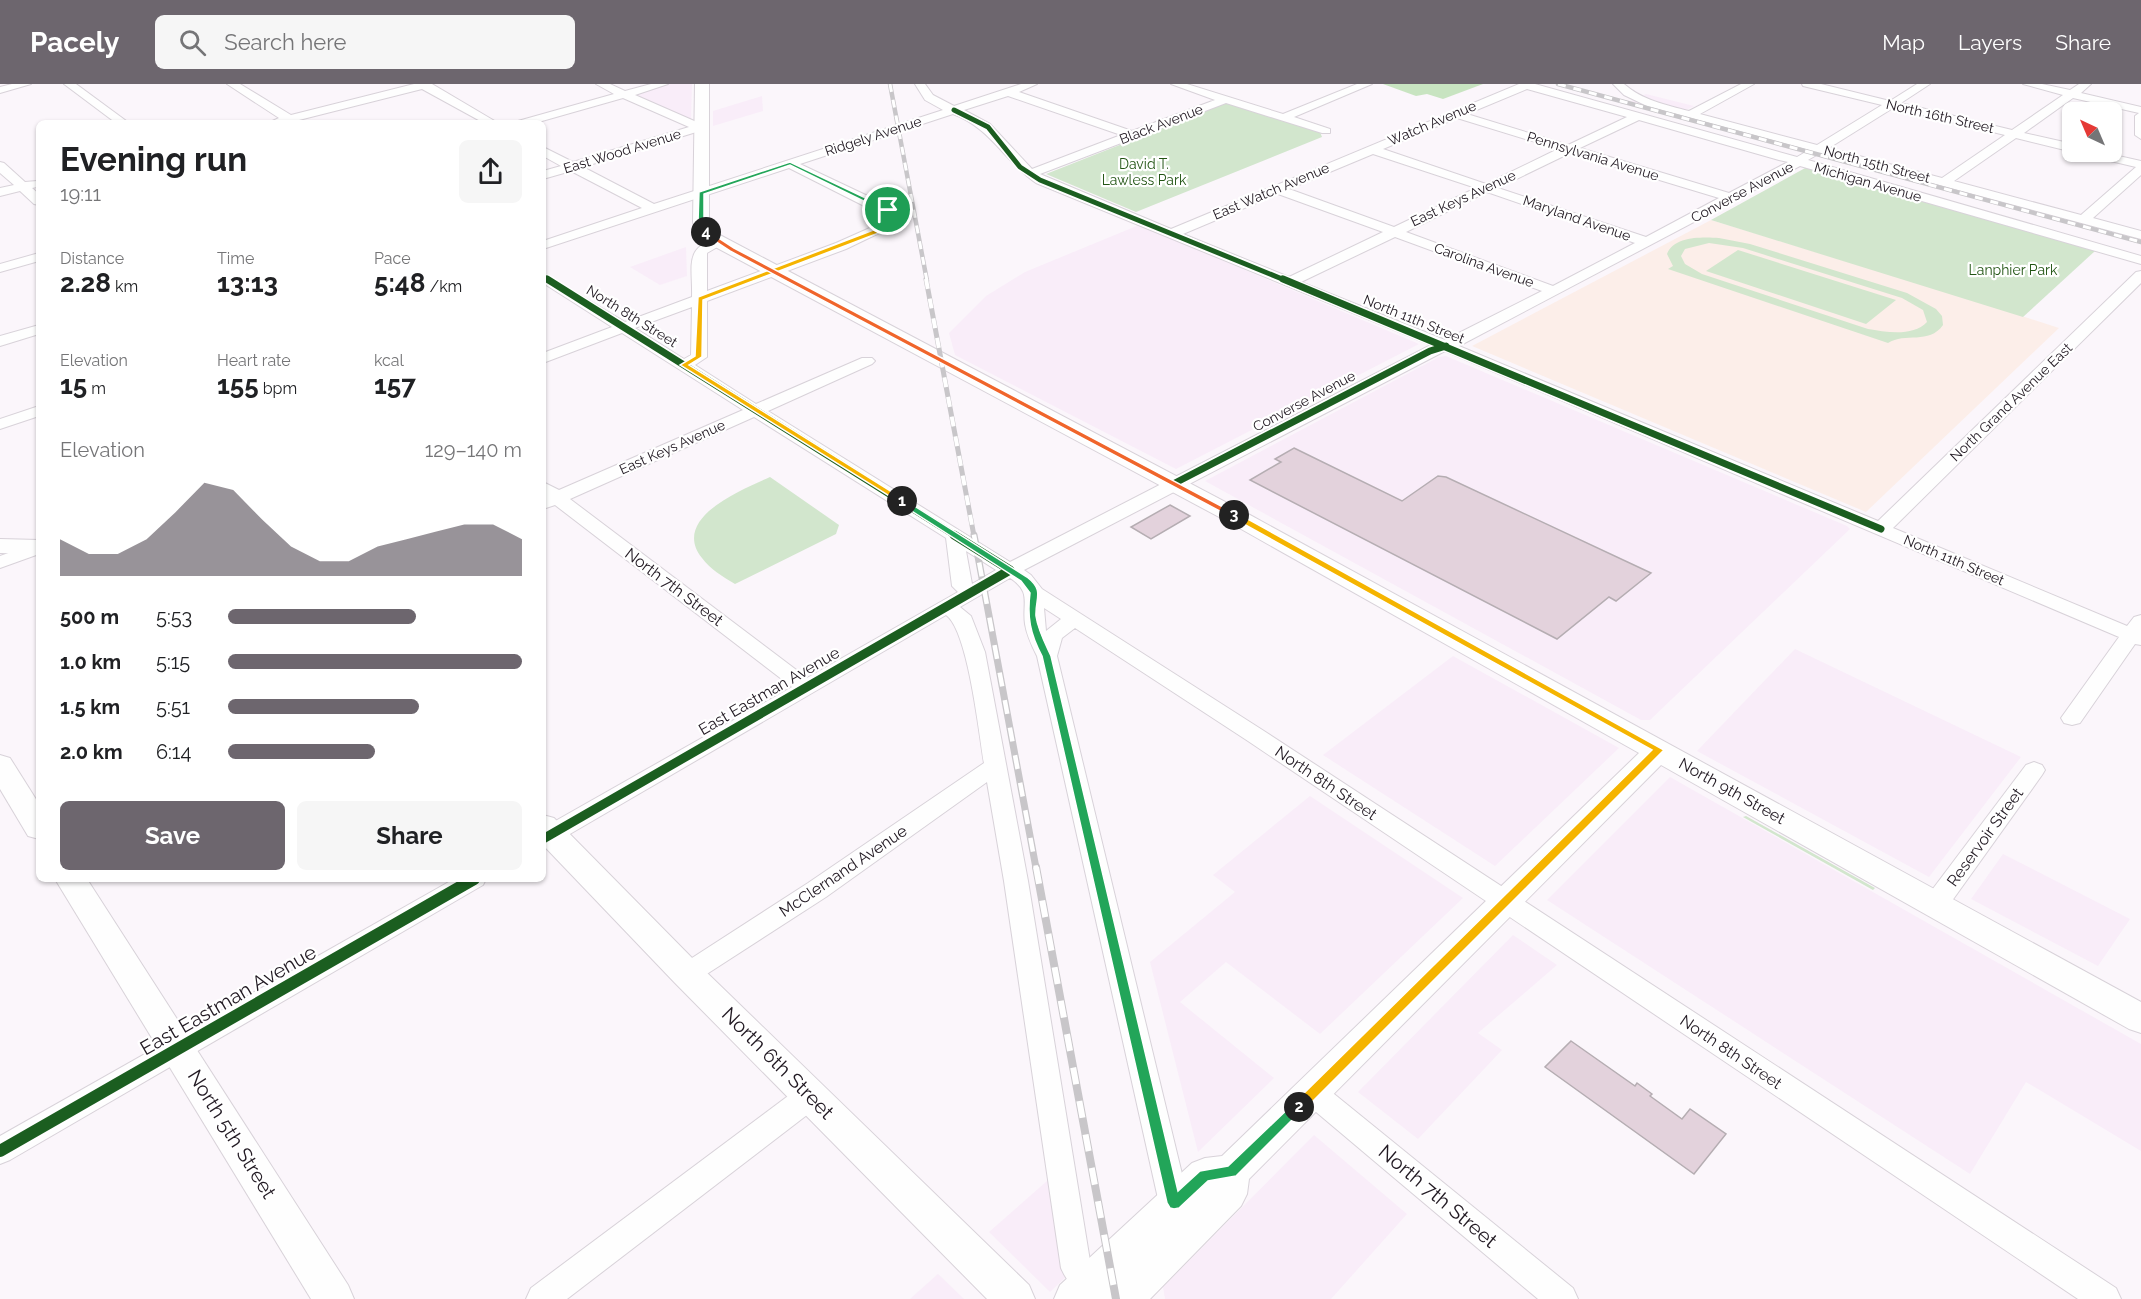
<!DOCTYPE html>
<meta charset="utf-8">
<style>
:root{--surface:#fff;--page:#f6f6f6;--text:#202124;--muted:#757577;--accent:#6d666e}
body{margin:0;font-family:Raleway,sans-serif;background:var(--page);color:var(--text);height:100vh;display:flex;flex-direction:column;font-size:22px;white-space:nowrap}
*{box-sizing:border-box;margin:0}
p{font-size:20px;color:var(--muted)}
.icon{flex:none;width:33px;height:33px;fill:none;stroke:currentColor;stroke-width:2;stroke-linecap:round;stroke-linejoin:round}
.map{position:relative;flex:1;overflow:hidden}
.sheet{position:absolute;left:36px;top:36px;width:510px;height:762px;display:flex;flex-direction:column;background:var(--surface);border-radius:9px;box-shadow:0 2px 4px #0004}
.sheet>*{flex:none}
.needle{width:39px;rotate:316deg}
.buttons{position:absolute;left:2062px;top:18px;display:grid;gap:12px}
.buttons a{display:grid;place-items:center;width:60px;height:60px;border-radius:9px;background:var(--surface);box-shadow:0 2px 4px #0004;font-size:30px}
.pin{position:absolute;display:grid;place-items:center;width:51px;height:51px;color:#fff;margin:-26px;border:3px solid #fff;border-radius:50%;box-shadow:0 2px 6px #0007}
.km{position:absolute;width:30px;height:30px;margin:-15px;border-radius:50%;background:#222;color:#fff;font-size:16px;line-height:30px;text-align:center}
.round{display:grid;place-items:center;flex:none;width:63px;height:63px;border-radius:9px;background:var(--page)}
.overview{display:flex;align-items:center;justify-content:space-between;height:102px;padding:0 24px}
h1{font-size:33px;font-weight:700;line-height:45px}
.figures{display:grid;grid-template-columns:repeat(3,1fr);gap:9px;height:102px;padding:6px 24px}
.figures div{display:grid;align-content:center}
.figures b{font-size:26px;font-weight:700}
.figures small{font-size:16px;font-weight:400}
.figures p{font-size:16px}
.chart{height:168px;padding:12px 24px}
.chart p{display:flex;justify-content:space-between}
.chart svg{width:100%;height:108px;margin-top:6px;fill:var(--accent);opacity:.7}
.action{display:flex;gap:12px;margin-top:auto;padding:12px 24px}
.action a{flex:1;height:69px;border-radius:9px;background:var(--accent);color:#fff;font-size:24px;font-weight:700;line-height:69px;text-align:center}
.action a+a{background:var(--page);color:var(--text)}
ul{padding:0 24px;list-style:none;font-size:20px}
li{display:grid;grid-template-columns:96px 72px 1fr;align-items:center;height:45px}
li i{height:15px;border-radius:8px;background:var(--accent)}
header{display:flex;align-items:center;gap:36px;box-sizing:border-box;height:84px;padding:0 30px;background:var(--accent);color:#fff}
header strong{font-size:28px}
nav{display:flex;gap:33px;margin-inline-start:auto;font-size:21px}
.search{width:420px;height:54px;background:var(--page);display:flex;align-items:center;gap:15px;box-sizing:border-box;padding:0 21px;border-radius:9px;color:var(--muted);font-size:22px}
.map>svg:first-child{display:block}
</style>
<header>
<strong>Pacely</strong>
<div class="search"><svg class="icon" aria-label="search" viewBox="0 0 24 24"><circle cx="10" cy="10" r="6"/><path d="M15 15l6 6"/></svg>Search here</div>
<nav><a>Map</a><a>Layers</a><a>Share</a></nav>
</header>
<div class="map">
<svg width="2141" height="1215" viewBox="0 0 2141 1215">
<rect width="100%" height="100%" fill="#fbf6fb"/>
<g fill="#f9edf9">
<polygon points="669,0 692,0 691,37 631,10"/>
<polygon points="1646,10 1694,22 1676,31 1628,19"/>
<polygon points="762,12 763,27 713,42 713,27"/>
<polygon points="1139,141 1419,260 1176,385 955,271 949,249 986,212 1025,188"/>
<polygon points="686,163 687,192 660,201 630,183"/>
<polygon points="1446,272 1847,442 1850,445 1650,636 1641,636 1205,397 1439,273"/>
<polygon points="1795,565 2021,673 1929,793 1697,667"/>
<polygon points="1453,572 1619,664 1495,782 1323,671"/>
<polygon points="1670,693 2141,960 2141,1067 2026,998 1970,1090 1547,816"/>
<polygon points="1310,712 1463,814 1320,950 1226,878 1180,918 1274,994 1198,1068 1150,878 1235,808 1213,791"/>
<polygon points="2003,770 2130,835 2098,882 1971,815"/>
<polygon points="1513,851 1557,881 1478,949 1502,966 1418,1055 1358,1008"/>
<polygon points="1314,1051 1407,1130 1331,1215 1165,1215 1163,1203"/>
<polygon points="1056,1089 1071,1188 1050,1208 989,1148"/>
<polygon points="938,1190 964,1215 910,1215"/>
</g>
<polygon fill="#fceee9" points="1711,136 1979,218 2059,244 1866,428 1472,262"/>
<g fill="#d2e6cd" fill-rule="evenodd">
<polygon points="1226,19 1320,48 1322,53 1136,128 1046,90"/>
<polygon points="1807,83 2095,167 2023,233 1711,136"/>
<path d="M1719,154L1750,160L1907,209L1936,225L1942,232L1943,241C1929,261 1905,248 1888,259L1668,185L1673,182L1667,170C1674,152 1702,153 1719,154ZM1709,159L1743,164L1902,214L1923,226L1927,238C1913,253 1886,248 1868,245L1702,190L1685,180L1681,172L1685,165Z"/>
<polygon points="1738,166 1896,216 1866,240 1706,187"/>
<path d="M770,393L839,441L836,450L735,500C723,493 710,485 702,474C670,434 743,405 770,393Z"/>
<polygon points="1746,732 1875,804 1873,806 1743,733"/>
</g>
<polygon fill="#c8e4c1" points="1383,0 1483,0 1443,15 1427,10 1416,12"/>
<g fill="#e3d2dc" stroke="#b5adb2" stroke-width="1.5">
<polygon points="1294,364 1402,417 1438,392 1446,393 1651,489 1616,517 1609,513 1557,555 1250,396 1281,378 1275,375"/>
<polygon points="1170,421 1190,432 1151,455 1131,443"/>
<polygon points="1571,957 1635,1002 1637,999 1652,1010 1650,1012 1682,1035 1690,1025 1726,1050 1694,1090 1545,983"/>
</g>
<g fill="none" stroke-linecap="round" stroke-linejoin="round">
<defs>
<g id="minor">
<polygon points="12,0 31,0 0,9 0,3"/>
<polygon points="64,0 76,0 129,39 116,39"/>
<polygon points="227,0 240,0 291,31 414,0 432,0 498,39 484,39 422,5 299,36 301,39 268,39 279,34"/>
<path d="M596,0H610L625,7L651,0H668L635,11L708,43L706,45L583,83L654,120L943,26L925,16L915,0H925L933,11L954,22L1021,0H1037L1019,8L1132,47L1215,16L1171,0H1187L1283,30L1357,0H1372L1294,33L1330,45V49H1322L1226,19L1040,90L1171,145L1519,0H1535L1797,73L1809,66L1647,22L1624,11L1613,0H1624C1642,16 1666,21 1689,27L1741,0H1754L1700,30L1817,61L1882,21L1803,2L1802,0H1821L1890,17L1917,0H1930L1901,19L2012,46L2063,11L2023,0H2042L2070,6L2079,0H2091L2081,9L2141,23V55L2135,51V32L2139,29L2073,14L2024,49L2073,60V68L2016,54L1954,97L2081,131L2136,83L2085,71L2083,68H2101L2141,77V91L2093,134L2141,147V155L1820,69L1808,76L2141,172V180L1800,82L1459,262L1878,437L2136,188L2141,187V199L1893,444L2127,542L2134,533L2141,531V561L2135,560L2080,639L2072,641L2064,639L2061,634L2119,553L1445,267L1024,486L1031,491L1042,505L1264,647L2116,1204L2121,1215H2078L1248,657L1075,544L1062,554L1057,572L1189,1119L1184,1129L1174,1133L1164,1129L1159,1119L1037,572C1032,562 1027,552 1025,540C1022,519 1032,508 1010,494L960,523L971,532L985,568L1028,797L1090,1177L1102,1188L1106,1199L1102,1210L1091,1214C1076,1208 1067,1198 1061,1184L1004,797L987,698L826,813L696,897L687,900L678,897L674,890L678,883L808,799L984,679C979,650 968,546 946,531L551,761L543,764V744L792,603L555,421L543,425V398L559,406L743,326L622,249L543,279V269L612,243L543,199V189L625,238L692,213C693,182 683,163 719,154L726,158L707,169V207L836,159L890,135L789,84L543,165V157L642,124L571,87L543,95V87L561,82L543,72V63L573,78L689,43L623,14L535,39H516L518,37L614,10ZM1527,5L1627,33L1568,61L1467,30ZM1008,12L1121,51L1032,85L990,40L964,26ZM1893,24L2005,51L1942,94L1829,64ZM953,30C991,44 1004,77 1036,99L1431,261L1010,478L768,327L872,280L875,277L872,274H862L756,320L695,281L707,273V217L846,165L904,137L902,130L893,124L800,80ZM1457,34L1558,65L1486,100L1383,65ZM1639,36L1779,76L1788,78L1729,109L1580,64ZM1570,69L1719,114L1646,153L1498,104ZM1373,70L1476,104L1394,143L1289,105ZM1487,108L1635,159L1553,202L1406,148ZM1278,110L1383,148L1289,193L1183,150ZM1395,153L1542,207L1445,256L1301,198ZM692,223L691,271L684,275L635,244ZM754,333L946,454L952,502L958,508L807,594L570,415ZM966,467L996,486L972,500ZM1044,524L1061,535L1046,547Z"/>
<polygon points="0,78 4,79 25,98 37,97 37,103 32,104 39,110 39,121 34,120 20,107 0,112 0,104 14,101 0,89"/>
<polygon points="39,169 39,177 0,188 0,180"/>
<polygon points="39,241 39,250 0,262 0,252"/>
<polygon points="39,322 39,332 0,345 0,335"/>
<polygon points="39,458 39,470 0,484 0,472"/>
<polygon points="2034,678 2042,681 2045,686 2042,691 1944,828 1935,830 1926,828 1923,821 1926,814 2026,681"/>
<polygon points="454,795 486,795 483,801 10,1076 0,1080 0,1052"/>
<polygon points="1313,997 1323,1001 1573,1204 1578,1215 1538,1215 1303,1017 1299,1009 1303,1001"/>
<polygon points="810,1000 820,1003 824,1012 820,1021 567,1215 526,1215 531,1204 800,1003"/>
</g>
<g id="major">
<polygon points="695,0 709,0 709,138 718,150 1250,431 2141,918 2141,949 2129,945 1661,681 1249,1095 1247,1110 1241,1122 1150,1215 1054,1215 1060,1201 1192,1079 1205,1074 1222,1072 1639,669 1234,441 706,158 695,146 693,138"/>
<polygon points="0,455 39,456 39,470 0,469"/>
<polygon points="0,671 10,674 39,720 39,755 28,752 0,705"/>
<polygon points="543,731 554,734 699,881 1029,1201 1035,1215 987,1215 675,899 543,761"/>
<polygon points="55,795 87,795 348,1201 354,1215 311,1215"/>
</g>
</defs>
<use href="#minor" stroke="#d8d2d9" stroke-width="2"/>
<use href="#major" stroke="#d8d2d9" stroke-width="2"/>
<use href="#minor" fill="#fefefe" fill-rule="evenodd"/>
<use href="#major" fill="#fefefe" fill-rule="evenodd"/>
<defs>
<g id="rail-far3">
<polyline points="890,0 927,197"/>
<polyline points="1558,0 2141,158"/>
</g>
<polyline id="rail-far2" points="926,195 974,452"/>
<polyline id="rail-far1" points="974,451 1036,784"/>
<polyline id="rail" points="1036,783 1116,1215"/>
</defs>
<use href="#rail-far3" stroke="#c8c6c9" stroke-width="4.5"/>
<use href="#rail-far2" stroke="#c8c6c9" stroke-width="5"/>
<use href="#rail-far1" stroke="#c8c6c9" stroke-width="7"/>
<use href="#rail" stroke="#c8c6c9" stroke-width="8"/>
<use href="#rail-far3" stroke="#fff" stroke-width="3" stroke-dasharray="8" stroke-linecap="butt"/>
<use href="#rail-far2" stroke="#fff" stroke-width="4" stroke-dasharray="10" stroke-linecap="butt"/>
<use href="#rail-far1" stroke="#fff" stroke-width="4.5" stroke-dasharray="14" stroke-linecap="butt"/>
<use href="#rail" stroke="#fff" stroke-width="6" stroke-dasharray="17" stroke-linecap="butt"/>
<defs>
<g id="cycleway-far3">
<polyline points="954,26 988,43 1020,83 1040,96 1287,197"/>
<polyline points="543,193 549,197"/>
</g>
<g id="cycleway-far2">
<polyline points="547,195 956,452"/>
<polyline points="1283,195 1881,445"/>
<polyline points="1175,399 1430,267 1446,262"/>
</g>
<polyline id="cycleway-far1" points="543,755 1010,486 954,451"/>
<polyline id="cycleway" points="0,1067 474,795"/>
</defs>
<use href="#cycleway-far3" stroke="#fff" stroke-width="8"/>
<use href="#cycleway-far2" stroke="#fff" stroke-width="10"/>
<use href="#cycleway-far1" stroke="#fff" stroke-width="13"/>
<use href="#cycleway" stroke="#fff" stroke-width="16"/>
<use href="#cycleway-far3" stroke="#1b5e20" stroke-width="5"/>
<use href="#cycleway-far2" stroke="#1b5e20" stroke-width="7"/>
<use href="#cycleway-far1" stroke="#1b5e20" stroke-width="9"/>
<use href="#cycleway" stroke="#1b5e20" stroke-width="12"/>
</g>
<polygon fill="#f5b400" stroke="#fff" stroke-width="1.5" points="886,125 890,125 900,132 901,137 897,142 703,216 702,273 689,281 905,416 905,419 902,420 680,281 695,272 698,213 892,139 894,133 886,128"/>
<path fill="#22a559" stroke="#fff" stroke-width="1.5" d="M899,416H905L1027,493C1045,507 1035,514 1036,532C1038,546 1045,559 1051,572L1178,1107L1200,1087L1228,1082L1294,1019H1303L1305,1023L1236,1092L1208,1097L1179,1124L1174,1125L1170,1124L1167,1119L1042,572C1030,550 1027,533 1030,509L1021,497L899,419Z"/>
<polygon fill="#f5b400" stroke="#fff" stroke-width="1.5" points="1231,429 1237,429 1664,666 1303,1027 1294,1027 1292,1023 1294,1019 1652,666 1231,433"/>
<polygon fill="#f0652b" stroke="#fff" stroke-width="1.5" points="704,147 708,147 734,164 1238,431 1231,433 730,167 704,150"/>
<polygon fill="#22a559" stroke="#fff" stroke-width="1.5" points="790,78 891,126 886,128 790,81 704,110 704,138 709,148 704,150 698,138 699,108"/>
<g text-anchor="middle" dominant-baseline="central" stroke-width="4.5" stroke-linejoin="round" paint-order="stroke">
<g font-size="14" fill="#211922" stroke="#fff">
<text transform="translate(1940 32) rotate(13)">North 16th Street</text>
<text transform="translate(1432 39) rotate(-23)">Watch Avenue</text>
<text transform="translate(1161 40) rotate(-21)">Black Avenue</text>
<text transform="translate(873 52) rotate(-18)">Ridgely Avenue</text>
<text transform="translate(622 67) rotate(-17)">East Wood Avenue</text>
<text transform="translate(1593 72) rotate(17)">Pennsylvania Avenue</text>
<text transform="translate(1877 80) rotate(15)">North 15th Street</text>
<text transform="translate(1868 98) rotate(16)">Michigan Avenue</text>
<text transform="translate(1271 107) rotate(-23)">East Watch Avenue</text>
<text transform="translate(1742 108) rotate(-28)">Converse Avenue</text>
<text transform="translate(1463 114) rotate(-25)">East Keys Avenue</text>
<text transform="translate(1577 134) rotate(19)">Maryland Avenue</text>
<text transform="translate(1484 181) rotate(20)">Carolina Avenue</text>
<text transform="translate(632 232) rotate(32)">North 8th Street</text>
<text transform="translate(1414 235) rotate(22)">North 11th Street</text>
<text transform="translate(1304 317) rotate(-28)">Converse Avenue</text>
<text transform="translate(2011 318) rotate(-44)">North Grand Avenue East</text>
<text transform="translate(672 363) rotate(-24)">East Keys Avenue</text>
<text transform="translate(1954 476) rotate(23)">North 11th Street</text>
</g>
<g font-size="14" fill="#225514" stroke="#fff">
<text x="1144" y="80">David T.<tspan x="1144" dy="16">Lawless Park</tspan></text>
<text x="2013" y="186">Lanphier Park</text>
</g>
<g font-size="16" fill="#211922" stroke="#fff">
<text transform="translate(674 503) rotate(37)">North 7th Street</text>
<text transform="translate(769 607) rotate(-30)">East Eastman Avenue</text>
<text transform="translate(1326 699) rotate(34)">North 8th Street</text>
<text transform="translate(1732 707) rotate(29)">North 9th Street</text>
<text transform="translate(1985 753) rotate(-54)">Reservoir Street</text>
<text transform="translate(843 787) rotate(-34)">McClernand Avenue</text>
<text transform="translate(1731 968) rotate(34)">North 8th Street</text>
</g>
<g font-size="20" fill="#211922" stroke="#fff">
<text transform="translate(228 916) rotate(-30)">East Eastman Avenue</text>
<text transform="translate(778 979) rotate(45)">North 6th Street</text>
<text transform="translate(232 1050) rotate(58)">North 5th Street</text>
<text transform="translate(1438 1112) rotate(40)">North 7th Street</text>
</g>
</g>
</svg>
<div class="buttons">
<a><svg class="needle" viewBox="-14 -14 28 28"><path d="M0-13l5 13h-10z" fill="#e53935"/><path d="M0 13l5-13h-10z" fill="#757577"/></svg></a>
</div>
<div class="pin" style="left:888px;top:126px;background:#1e9e55"><svg class="icon" aria-label="arrive" viewBox="0 0 24 24"><path d="M6 21V4h12l-3 4 3 4H6"/></svg></div>
<b class="km" style="left:902px;top:417px">1</b>
<b class="km" style="left:1299px;top:1023px">2</b>
<b class="km" style="left:1234px;top:431px">3</b>
<b class="km" style="left:706px;top:148px">4</b>
<section class="sheet">
<div class="overview"><div><h1>Evening run</h1><p>19:11</p></div><a class="round"><svg class="icon" aria-label="share" viewBox="0 0 24 24"><path d="M12 15V3M7 8l5-5 5 5M5 13v7h14v-7"/></svg></a></div>
<div class="figures">
<div><p>Distance</p><b>2.28<small> km</small></b></div>
<div><p>Time</p><b>13:13</b></div>
<div><p>Pace</p><b>5:48<small> /km</small></b></div>
</div>
<div class="figures">
<div><p>Elevation</p><b>15<small> m</small></b></div>
<div><p>Heart rate</p><b>155<small> bpm</small></b></div>
<div><p>kcal</p><b>157</b></div>
</div>
<div class="chart"><p><span>Elevation</span>129–140 m</p>
<svg viewBox="0 0 160 44" preserveAspectRatio="none"><path d="M0 44V29L10 35L20 35L30 29L40 18L50 6L60 9L70 21L80 32L90 38L100 38L110 32L120 29L130 26L140 23L150 23L160 29V44z"/></svg>
</div>
<ul>
<li><b>500 m</b>5:53<i style="width:64%"></i></li>
<li><b>1.0 km</b>5:15<i style="width:100%"></i></li>
<li><b>1.5 km</b>5:51<i style="width:65%"></i></li>
<li><b>2.0 km</b>6:14<i style="width:50%"></i></li>
</ul>
<div class="action"><a>Save</a><a>Share</a></div>
</section>
</div>
